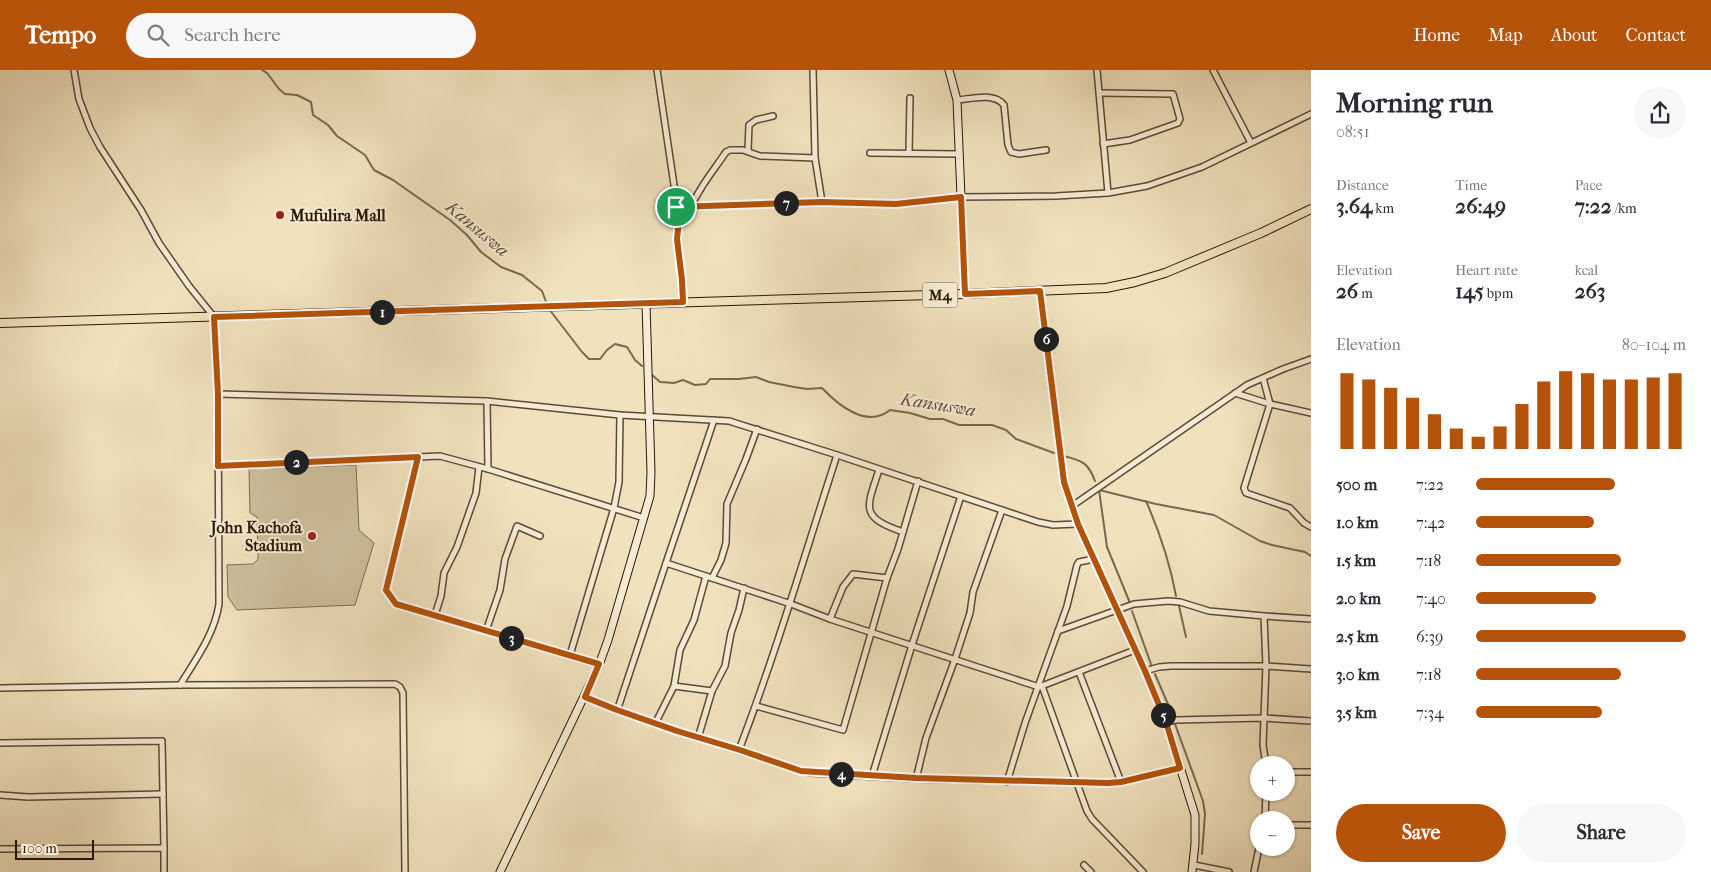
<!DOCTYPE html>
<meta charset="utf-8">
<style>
:root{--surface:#fff;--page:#f7f7f7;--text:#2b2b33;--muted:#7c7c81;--accent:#b45309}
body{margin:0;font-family:"IM FELL French Canon",serif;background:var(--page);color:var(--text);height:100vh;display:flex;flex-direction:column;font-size:19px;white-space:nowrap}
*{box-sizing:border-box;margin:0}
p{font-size:16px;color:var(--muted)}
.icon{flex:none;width:28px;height:28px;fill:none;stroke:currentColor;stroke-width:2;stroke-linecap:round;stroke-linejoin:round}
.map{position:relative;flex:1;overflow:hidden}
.drawer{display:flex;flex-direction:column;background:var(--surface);width:400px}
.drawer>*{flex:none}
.tools{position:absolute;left:1250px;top:686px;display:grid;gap:10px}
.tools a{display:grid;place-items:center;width:45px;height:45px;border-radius:50%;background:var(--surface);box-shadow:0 1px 4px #0004;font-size:25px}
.scale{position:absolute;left:15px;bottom:12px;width:79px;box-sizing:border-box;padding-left:5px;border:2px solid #2b1807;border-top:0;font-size:14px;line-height:18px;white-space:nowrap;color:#2b1807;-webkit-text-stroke:4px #f6ecd5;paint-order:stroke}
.pin{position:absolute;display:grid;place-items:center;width:42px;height:42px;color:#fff;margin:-21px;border:2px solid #fff;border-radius:50%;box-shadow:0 1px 5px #0007}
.km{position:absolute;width:25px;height:25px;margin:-12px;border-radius:50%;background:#222;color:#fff;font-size:14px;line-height:25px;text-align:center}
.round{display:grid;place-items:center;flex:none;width:52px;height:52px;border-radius:26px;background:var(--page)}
.summary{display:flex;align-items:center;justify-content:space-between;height:85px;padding:0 25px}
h1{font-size:28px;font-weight:700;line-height:38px}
.figures{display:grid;grid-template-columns:repeat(3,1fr);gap:8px;height:85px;padding:5px 25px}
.figures div{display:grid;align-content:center}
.figures b{font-size:21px;font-weight:700}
.figures small{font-size:14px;font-weight:400}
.figures p{font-size:14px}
.chart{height:140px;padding:10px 25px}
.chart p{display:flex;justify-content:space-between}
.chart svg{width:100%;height:90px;margin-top:5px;stroke:var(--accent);stroke-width:6}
.primary-button{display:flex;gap:10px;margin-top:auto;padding:10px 25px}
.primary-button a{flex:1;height:58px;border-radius:30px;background:var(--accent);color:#fff;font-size:20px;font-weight:700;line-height:58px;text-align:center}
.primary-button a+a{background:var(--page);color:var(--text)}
ul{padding:0 25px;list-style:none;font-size:16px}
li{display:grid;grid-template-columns:80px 60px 1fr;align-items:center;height:38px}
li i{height:12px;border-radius:6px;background:var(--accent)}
header{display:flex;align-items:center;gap:30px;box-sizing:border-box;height:70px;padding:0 25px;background:var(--accent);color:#fff}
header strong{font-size:24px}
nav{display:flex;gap:28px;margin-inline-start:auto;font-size:18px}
.search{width:350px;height:45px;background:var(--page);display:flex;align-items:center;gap:12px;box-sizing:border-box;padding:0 18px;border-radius:28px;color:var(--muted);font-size:19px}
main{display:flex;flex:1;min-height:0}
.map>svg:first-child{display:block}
</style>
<header>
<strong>Tempo</strong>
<div class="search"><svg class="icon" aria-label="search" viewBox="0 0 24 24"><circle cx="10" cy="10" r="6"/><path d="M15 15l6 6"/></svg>Search here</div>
<nav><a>Home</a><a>Map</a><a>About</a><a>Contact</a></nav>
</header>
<main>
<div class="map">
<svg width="1311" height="802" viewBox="0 0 1311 802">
<rect width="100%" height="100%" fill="#f1e2be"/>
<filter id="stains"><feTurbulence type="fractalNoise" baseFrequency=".004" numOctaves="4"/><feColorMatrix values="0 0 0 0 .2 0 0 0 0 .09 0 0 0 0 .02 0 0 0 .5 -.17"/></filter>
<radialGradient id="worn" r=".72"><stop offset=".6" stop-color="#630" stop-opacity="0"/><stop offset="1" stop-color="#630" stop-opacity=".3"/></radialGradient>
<polygon fill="#cfc09f" stroke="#7d6c53" points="356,395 359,460 374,473 355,535 237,540 228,527 227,495 253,494 258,489 257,447 250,443 249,399"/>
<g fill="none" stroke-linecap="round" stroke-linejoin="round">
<g stroke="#7a6850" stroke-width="2">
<polyline points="262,0 267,3 279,19 285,24 297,25 311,32 313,45 328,55 337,66 365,85 374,100 393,110 450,150 467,165 481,182 501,197 522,205 542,221 547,234"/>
<polyline points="549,239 582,282 589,289 600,289 607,280 615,274 627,277 635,290 642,296"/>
<path d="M651,304L660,312L674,313L683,310L695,315L706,314L710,309H739L756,307L769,312L794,317L807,319L822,318C838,335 867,359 890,340L910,343L930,349H943L959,355H992L1006,360L1016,369L1054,383"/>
<path d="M1064,386C1082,391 1088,392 1095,411"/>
<path d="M1146,431C1160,463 1170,493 1176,526"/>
<polyline points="1130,533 1107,477 1099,420 1156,434 1214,445 1260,471 1272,475 1305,482 1311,486"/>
<polyline points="1179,536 1186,567"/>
<polyline points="1132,541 1152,597"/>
<polyline points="1155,604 1173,646"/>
<polyline points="1175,654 1203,731 1205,744 1202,784"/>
</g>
<defs>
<g id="street">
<path d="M74,0L79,29L90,58L100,77L141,140L159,173L189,216L214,247L218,324L219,534C215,563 195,591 180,615"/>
<polyline points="657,0 679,149 677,169 682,210 683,232"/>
<polyline points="813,0 815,88 822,132"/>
<polyline points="1213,0 1251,73"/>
<polyline points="1100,23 1173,24 1180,49 1178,53 1130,70 1103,74"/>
<path d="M957,30C971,29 994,22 1004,35L1008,75L1011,82L1019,84L1046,80"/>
<polyline points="748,80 749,55 756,50 773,46"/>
<polyline points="870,83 959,84"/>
<polyline points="909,83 910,28"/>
<polyline points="1108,123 1147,116 1202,97 1311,44"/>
<polyline points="677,137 822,132 896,134 961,127 1056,126 1108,123 1097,0"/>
<path d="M691,137C700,116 714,100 726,82L730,80H743L760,86L815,88"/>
<polyline points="1263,308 1270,334 1244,418 1246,423 1290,438 1304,453 1311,457"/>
<polyline points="1235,323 1270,334 1311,343"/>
<polyline points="218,324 487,331 620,345 729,351 837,385 1038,452 1053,455 1078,454"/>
<polyline points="487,331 488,399"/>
<polyline points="714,350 666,493 791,534 830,549 1039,617 1135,580"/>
<polyline points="418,387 386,520 396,534 599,595"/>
<polyline points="218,396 440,386 488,399 644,448"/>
<path d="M879,400C866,439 860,447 903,462"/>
<polyline points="1072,436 1247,315 1283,299 1311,289"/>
<polyline points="712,508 721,490 726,473 727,434 746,389 757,359"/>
<polyline points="435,545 441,526 444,503 457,477 476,423 479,397"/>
<polyline points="1264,546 1311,549"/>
<polyline points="830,549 843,517 853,504 887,508"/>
<polyline points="486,561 500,520 505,489 517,456 540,466"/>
<polyline points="1058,561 1134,534 1168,531 1180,532 1209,541 1264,546 1266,596 1263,675 1266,695"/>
<polyline points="570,585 614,438 619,412 620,345"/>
<polyline points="1145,601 1159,597 1171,596 1266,596 1311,599"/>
<polyline points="1079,602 1121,712"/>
<polyline points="674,616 712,621"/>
<polyline points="1042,616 1087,741 1092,749 1143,802"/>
<polyline points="0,618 180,615 395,614 400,617 403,623 405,802"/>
<path d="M585,627C655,657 729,676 801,701L812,703L916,709L1108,713L1121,712L1180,698"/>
<polyline points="756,636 843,660 887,508 898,479 918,411"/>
<polyline points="617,641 666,493"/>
<polyline points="1166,652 1176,650 1264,648 1311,651"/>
<polyline points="655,654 674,616 680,580 694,550 706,506"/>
<polyline points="698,668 712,621 725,596 731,563 739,540 744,518"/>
<polyline points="0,673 162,671 164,778"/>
<path d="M739,680C776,583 805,484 837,385"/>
<polyline points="1286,702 1311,702"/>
<polyline points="872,706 912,575 961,426"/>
<polyline points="916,709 926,668 955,589 970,543 973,522 1002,440"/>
<polyline points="1007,712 1025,653 1067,536 1077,495 1079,492 1094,489"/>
<polyline points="0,725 28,727 163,724"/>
<polyline points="1265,750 1266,722"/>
<polyline points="1286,755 1311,755"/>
<polyline points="0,779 164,778 164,802"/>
<polyline points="1084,795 1091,802"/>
<polyline points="1194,795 1229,802"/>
<polyline points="1254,802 1259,778"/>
</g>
<g id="secondary">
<polyline points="949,0 957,30 965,224"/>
<polyline points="1040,221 1064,412 1078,454 1145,601 1166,652 1195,745 1195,774 1192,802"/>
<polyline points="500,802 599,595 608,570 650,426 651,402 646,233"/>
</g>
<polyline id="primary" points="0,253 965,224 1106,218 1135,212 1165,203 1261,163 1311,139"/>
</defs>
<use href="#street" stroke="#5c4a35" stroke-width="8"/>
<use href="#secondary" stroke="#2b1807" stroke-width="9"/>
<use href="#primary" stroke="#2b1807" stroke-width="10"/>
<use href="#street" stroke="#f6ecd5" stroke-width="5"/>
<use href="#secondary" stroke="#f6ecd5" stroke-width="7"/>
<use href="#primary" stroke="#f1e2be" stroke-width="8"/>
</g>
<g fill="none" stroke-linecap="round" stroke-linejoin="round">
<defs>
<polygon id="route" points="961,127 965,224 1040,221 1064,412 1078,454 1145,601 1166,652 1180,698 1121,712 1108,713 916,708 801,701 740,680 677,661 617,640 585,627 599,594 396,534 386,520 418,387 218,396 218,324 214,247 683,232 682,210 677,169 679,150 676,137 822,132 896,134"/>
</defs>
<use href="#route" stroke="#fff" stroke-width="10"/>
<use href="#route" stroke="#b45309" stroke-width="6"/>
</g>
<g fill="#8f2418" stroke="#f6ecd5" stroke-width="2">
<circle cx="280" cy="145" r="5"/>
<circle cx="312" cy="466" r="5"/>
</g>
<g text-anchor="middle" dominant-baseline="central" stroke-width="4" stroke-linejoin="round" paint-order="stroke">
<rect fill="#f6ecd5" stroke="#685845" stroke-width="1" x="922.5" y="212.5" width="35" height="25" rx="4"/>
<g font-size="15" font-weight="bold" fill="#2b1807">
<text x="940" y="225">M4</text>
</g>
<g font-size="16" font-weight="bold" fill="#2b1807" stroke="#f6ecd5" text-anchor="start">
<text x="290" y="145">Mufulira Mall</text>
<text x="302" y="457" text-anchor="end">John Kachofa<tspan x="302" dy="18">Stadium</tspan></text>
</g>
<g font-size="18" font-style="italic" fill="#5f4d37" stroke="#f6ecd5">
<text transform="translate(477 159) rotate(40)">Kansuswa</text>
<text transform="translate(938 335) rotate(9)">Kansuswa</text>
</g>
</g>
<rect width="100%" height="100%" filter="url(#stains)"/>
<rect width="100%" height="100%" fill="url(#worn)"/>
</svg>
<div class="tools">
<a>+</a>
<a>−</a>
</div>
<div class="scale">100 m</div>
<div class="pin" style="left:676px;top:137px;background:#1e9e55"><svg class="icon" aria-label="arrive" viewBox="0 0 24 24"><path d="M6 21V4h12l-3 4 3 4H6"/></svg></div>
<b class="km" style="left:382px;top:242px">1</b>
<b class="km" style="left:296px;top:392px">2</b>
<b class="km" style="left:511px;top:568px">3</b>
<b class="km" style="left:841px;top:704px">4</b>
<b class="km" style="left:1163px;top:645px">5</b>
<b class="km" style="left:1046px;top:269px">6</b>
<b class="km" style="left:786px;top:133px">7</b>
</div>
<section class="drawer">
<div class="summary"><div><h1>Morning run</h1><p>08:51</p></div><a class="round"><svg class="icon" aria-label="share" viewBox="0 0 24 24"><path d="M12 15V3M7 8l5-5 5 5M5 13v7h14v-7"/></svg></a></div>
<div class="figures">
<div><p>Distance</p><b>3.64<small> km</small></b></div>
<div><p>Time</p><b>26:49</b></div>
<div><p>Pace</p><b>7:22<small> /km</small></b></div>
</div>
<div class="figures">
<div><p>Elevation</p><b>26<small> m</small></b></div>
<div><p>Heart rate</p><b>145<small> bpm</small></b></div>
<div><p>kcal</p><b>263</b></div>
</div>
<div class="chart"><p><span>Elevation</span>80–104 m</p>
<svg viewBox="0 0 160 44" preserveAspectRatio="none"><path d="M5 44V7M15 44V10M25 44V14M35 44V19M45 44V27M55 44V34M65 44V38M75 44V33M85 44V22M95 44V11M105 44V6M115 44V7M125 44V10M135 44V10M145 44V9M155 44V7"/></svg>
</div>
<ul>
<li><b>500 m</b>7:22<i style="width:66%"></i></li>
<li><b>1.0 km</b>7:42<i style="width:56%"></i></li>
<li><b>1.5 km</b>7:18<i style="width:69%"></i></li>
<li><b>2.0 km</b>7:40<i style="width:57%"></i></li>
<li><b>2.5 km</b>6:39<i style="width:100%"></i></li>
<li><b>3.0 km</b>7:18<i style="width:69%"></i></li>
<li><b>3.5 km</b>7:34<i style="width:60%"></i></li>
</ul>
<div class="primary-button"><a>Save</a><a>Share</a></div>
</section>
</main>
